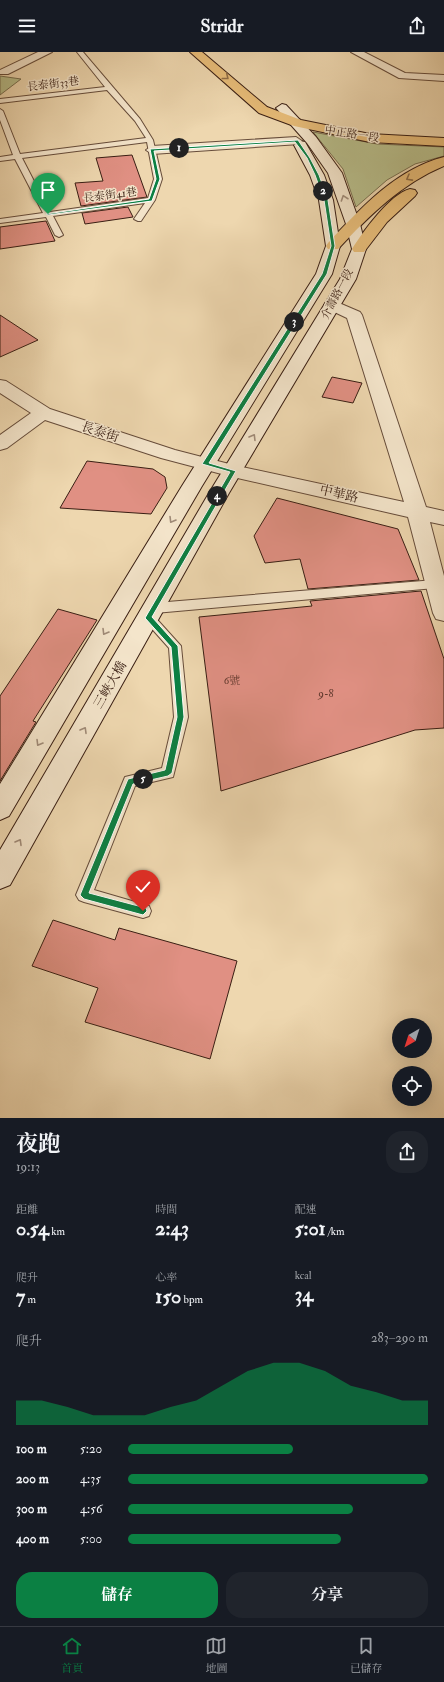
<!DOCTYPE html>
<html lang="zh-TW">
<meta charset="utf-8">
<style>
:root{--surface:#171b24;--page:#20242c;--text:#f1f3f6;--muted:#9ea1a6;--line:#363941;--accent:#0b8043}
body{margin:0;font-family:"IM FELL Double Pica","Noto Serif TC",serif;background:var(--page);color:var(--text);height:100vh;display:flex;flex-direction:column;font-size:15px;white-space:nowrap}
*{box-sizing:border-box;margin:0}
p{font-size:13px;color:var(--muted)}
.icon{flex:none;width:22px;height:22px;fill:none;stroke:currentColor;stroke-width:2;stroke-linecap:round;stroke-linejoin:round}
.map{position:relative;height:1066px;overflow:hidden}
.sheet{display:flex;flex-direction:column;background:var(--surface);flex:1}
.sheet>*{flex:none}
.needle{width:26px;rotate:219deg}
.fabs{position:absolute;left:392px;top:966px;display:grid;gap:8px}
.fabs a{display:grid;place-items:center;width:40px;height:40px;border-radius:50%;background:var(--surface);box-shadow:0 4px 16px #0002;font-size:20px}
.pin{position:absolute;display:grid;place-items:center;width:34px;height:34px;color:#fff;margin:-41px -17px;border-radius:50% 50% 50% 0;rotate:-45deg;box-shadow:0 0 4px #0007}
.pin .icon{rotate:45deg}
.km{position:absolute;width:20px;height:20px;margin:-10px;border-radius:50%;background:#222;color:#fff;font-size:11px;line-height:20px;text-align:center}
.round{display:grid;place-items:center;flex:none;width:42px;height:42px;border-radius:16px;background:var(--page)}
.head{display:flex;align-items:center;justify-content:space-between;height:68px;padding:0 16px}
h1{font-size:22px;font-weight:700;line-height:30px}
.stats{display:grid;grid-template-columns:repeat(3,1fr);gap:6px;height:68px;padding:4px 16px}
.stats div{display:grid;align-content:center}
.stats b{font-size:20px;font-weight:700}
.stats small{font-size:11px;font-weight:400}
.stats p{font-size:11px}
.chart{height:112px;padding:8px 16px}
.chart p{display:flex;justify-content:space-between}
.chart svg{width:100%;height:72px;margin-top:4px;fill:var(--accent);opacity:.7}
.button{display:flex;gap:8px;margin-top:auto;padding:8px 16px}
.button a{flex:1;height:46px;border-radius:16px;background:var(--accent);color:#fff;font-size:16px;font-weight:700;line-height:46px;text-align:center}
.button a+a{background:var(--page);color:var(--text)}
ul{padding:0 16px;list-style:none;font-size:13px}
li{display:grid;grid-template-columns:64px 48px 1fr;align-items:center;height:30px}
li i{height:10px;border-radius:5px;background:var(--accent)}
header{display:flex;justify-content:space-between;align-items:center;height:52px;padding:0 16px;background:var(--surface);font-size:18px;font-weight:700}
.dock{display:flex;justify-content:space-around;align-items:center;height:56px;border-top:1px solid var(--line);background:var(--surface);font-size:11px;color:var(--muted)}
.dock a{display:grid;justify-items:center;gap:2px}
.dock .on{color:var(--accent)}
.map>svg:first-child{display:block}
</style>
<header><svg class="icon" aria-label="menu" viewBox="0 0 24 24"><path d="M4 6h16M4 12h16M4 18h16"/></svg>Stridr<svg class="icon" aria-label="share" viewBox="0 0 24 24"><path d="M12 15V3M7 8l5-5 5 5M5 13v7h14v-7"/></svg></header>
<div class="map">
<svg width="444" height="1066" viewBox="0 0 444 1066">
<rect width="100%" height="100%" fill="#eed7af"/>
<filter id="stains"><feTurbulence type="fractalNoise" baseFrequency=".005" numOctaves="4"/><feColorMatrix values="0 0 0 0 .2 0 0 0 0 .09 0 0 0 0 .02 0 0 0 .5 -.17"/></filter>
<radialGradient id="worn" r=".72"><stop offset=".6" stop-color="#630" stop-opacity="0"/><stop offset="1" stop-color="#630" stop-opacity=".3"/></radialGradient>
<g fill="#b8be8b" stroke="#786e4f">
<polygon points="0,24 21,27 0,43"/>
<polygon points="313,80 377,92 444,95 444,104 415,112 387,128 356,155 343,117"/>
</g>
<g fill="#e09083" stroke="#391e13">
<polygon points="132,103 147,145 81,154 75,131 103,129 96,106"/>
<polygon points="128,155 133,165 85,172 82,161"/>
<polygon points="46,169 55,189 0,197 0,175"/>
<polygon points="0,263 38,288 0,305"/>
<polygon points="332,325 362,331 353,351 322,345"/>
<polygon points="87,409 153,417 165,425 167,436 151,462 60,456"/>
<polygon points="277,446 398,477 419,528 308,537 300,507 265,511 254,484"/>
<polygon points="421,539 444,607 444,676 415,678 221,739 199,565 312,554 310,549"/>
<polygon points="58,557 97,568 33,669 36,670 0,729 0,644"/>
<polygon points="53,868 115,888 119,876 237,909 210,1007 85,970 98,936 32,914"/>
</g>
<g fill="none" stroke-linecap="round" stroke-linejoin="round">
<defs>
<g id="service">
<path d="M77,0H83L140,67L153,88L162,127L155,148L141,169H138L134,167L145,151L53,164L63,183L59,185L55,183L46,165L0,171V167L43,161L15,107L0,109V105L13,103L0,68V57L3,59L20,102L146,86L135,69L107,38L0,51V47L105,35ZM147,90L154,127L148,146L50,160L22,106Z"/>
<polygon points="435,528 439,529 441,532 439,535 435,536 155,561 151,559 149,556 151,553 155,551"/>
<polygon points="149,561 153,563 181,594 188,665 173,725 135,734 94,838 149,854 151,859 149,864 143,866 84,850 79,848 76,843 125,725 162,716 174,665 169,596 145,569 143,566 145,563"/>
</g>
<g id="minor">
<polygon points="38,0 52,0 8,22 0,22 0,18"/>
<polygon points="351,0 364,0 405,21 444,23 444,29 399,26"/>
<polygon points="296,85 302,89 300,92 152,102 146,98 152,94"/>
<polygon points="332,248 360,260 362,263 426,455 444,459 444,473 430,470 444,524 444,569 436,567 433,561 408,465 233,425 161,406 45,368 7,396 0,398 0,383 31,361 0,341 0,328 6,329 50,357 175,398 233,413 404,450 347,266 326,256 324,253 326,250"/>
</g>
<g id="secondary">
<polygon points="282,52 286,53 316,85 342,121 360,172 366,197 356,227 229,441 10,833 0,837 0,798 209,441 340,227 352,197 346,172 328,121 307,91 276,56"/>
<polygon points="300,89 305,90 324,123 333,148 340,194 332,222 202,434 9,764 0,768 0,732 182,434 316,222 326,194 319,148 310,123 294,93"/>
</g>
<g id="primary">
<polygon points="190,0 202,0 267,55 301,68 370,82 444,86 444,94 370,90 294,74 259,61"/>
<path d="M444,105V114C401,132 370,163 338,197H328L326,194L328,191C360,157 396,117 444,105Z"/>
<path d="M410,137L415,138L417,141L415,144L387,170L364,200H354L352,197C363,180 390,142 410,137Z"/>
</g>
</defs>
<use href="#service" stroke="#664c3a" stroke-width="2"/>
<use href="#minor" stroke="#664c3a" stroke-width="2"/>
<use href="#secondary" stroke="#391e13" stroke-width="2"/>
<use href="#primary" stroke="#391e13" stroke-width="2"/>
<use href="#service" fill="#f4e5cb" fill-rule="evenodd"/>
<use href="#minor" fill="#f4e5cb" fill-rule="evenodd"/>
<use href="#secondary" fill="#f4e5cb" fill-rule="evenodd"/>
<use href="#primary" fill="#e7bc78" fill-rule="evenodd"/>
</g>
<defs><path id="oneway-chevron" d="M-2-3.5L2.5 0L-2 3.5" fill="none" stroke-width="1.6" stroke-linecap="round" stroke-linejoin="round"/></defs>
<g stroke="#906d46">
<use href="#oneway-chevron" transform="translate(226 25) rotate(39)"/>
<use href="#oneway-chevron" transform="translate(409 126) rotate(151)"/>
</g>
<g stroke="#a08b78">
<use href="#oneway-chevron" transform="translate(344 146) rotate(-109)"/>
<use href="#oneway-chevron" transform="translate(253 385) rotate(-59)"/>
<use href="#oneway-chevron" transform="translate(172 468) rotate(121)"/>
<use href="#oneway-chevron" transform="translate(105 580) rotate(121)"/>
<use href="#oneway-chevron" transform="translate(84 678) rotate(-60)"/>
<use href="#oneway-chevron" transform="translate(39 691) rotate(121)"/>
<use href="#oneway-chevron" transform="translate(19 790) rotate(-60)"/>
</g>
<polygon fill="#0b8043" stroke="#fff" points="298,88 310,106 319,123 328,148 335,194 327,222 209,411 236,419 152,565 178,594 184,665 172,721 168,724 133,732 89,841 146,856 147,859 143,863 84,847 80,843 128,727 165,718 177,665 171,595 145,566 230,420 202,412 322,222 331,194 324,148 315,123 307,106 295,90 154,99 160,127 152,149 48,163 46,162 149,147 156,127 150,97"/>
<g text-anchor="middle" dominant-baseline="central" stroke-width="3" stroke-linejoin="round" paint-order="stroke">
<g font-size="11" fill="#391e13" stroke="#f4e5cb">
<text transform="translate(53 32) rotate(-7)">長泰街33巷</text>
<text transform="translate(352 82) rotate(9)">中正路一段</text>
<text transform="translate(110 143) rotate(-7)">長泰街41巷</text>
<text transform="translate(337 242) rotate(-62)">介壽路一段</text>
</g>
<g font-size="11" fill="#633a2f">
<text x="232" y="628">6號</text>
<text x="326" y="641">9-8</text>
</g>
<g font-size="13" fill="#391e13" stroke="#f4e5cb">
<text transform="translate(100 380) rotate(18)">長泰街</text>
<text transform="translate(339 442) rotate(13)">中華路</text>
<text transform="translate(110 633) rotate(-60)">三峽大橋</text>
</g>
</g>
<rect width="100%" height="100%" filter="url(#stains)"/>
<rect width="100%" height="100%" fill="url(#worn)"/>
</svg>
<div class="fabs">
<a><svg class="needle" viewBox="-14 -14 28 28"><path d="M0-13l5 13h-10z" fill="#e53935"/><path d="M0 13l5-13h-10z" fill="#9ea1a6"/></svg></a>
<a><svg class="icon" aria-label="locate" viewBox="0 0 24 24"><circle cx="12" cy="12" r="6"/><path d="M12 2v4M12 18v4M2 12h4M18 12h4"/></svg></a>
</div>
<div class="pin" style="left:48px;top:162px;background:#1e9e55"><svg class="icon" aria-label="arrive" viewBox="0 0 24 24"><path d="M6 21V4h12l-3 4 3 4H6"/></svg></div>
<div class="pin" style="left:143px;top:859px;background:#d93025"><svg class="icon" aria-label="check" viewBox="0 0 24 24"><path d="M5 12l5 5 9-10"/></svg></div>
<b class="km" style="left:179px;top:96px">1</b>
<b class="km" style="left:323px;top:139px">2</b>
<b class="km" style="left:294px;top:270px">3</b>
<b class="km" style="left:217px;top:444px">4</b>
<b class="km" style="left:143px;top:727px">5</b>
</div>
<section class="sheet">
<div class="head"><div><h1>夜跑</h1><p>19:13</p></div><a class="round"><svg class="icon" aria-label="share" viewBox="0 0 24 24"><path d="M12 15V3M7 8l5-5 5 5M5 13v7h14v-7"/></svg></a></div>
<div class="stats">
<div><p>距離</p><b>0.54<small> km</small></b></div>
<div><p>時間</p><b>2:43</b></div>
<div><p>配速</p><b>5:01<small> /km</small></b></div>
</div>
<div class="stats">
<div><p>爬升</p><b>7<small> m</small></b></div>
<div><p>心率</p><b>150<small> bpm</small></b></div>
<div><p>kcal</p><b>34</b></div>
</div>
<div class="chart"><p><span>爬升</span>283–290 m</p>
<svg viewBox="0 0 160 44" preserveAspectRatio="none"><path d="M0 44V29L10 29L20 33L30 38L40 38L50 38L60 33L70 29L80 20L90 11L100 6L110 6L120 11L130 20L140 24L150 29L160 29V44z"/></svg>
</div>
<ul>
<li><b>100 m</b>5:20<i style="width:55%"></i></li>
<li><b>200 m</b>4:35<i style="width:100%"></i></li>
<li><b>300 m</b>4:56<i style="width:75%"></i></li>
<li><b>400 m</b>5:00<i style="width:71%"></i></li>
</ul>
<div class="button"><a>儲存</a><a>分享</a></div>
</section>
<nav class="dock">
<a class="on"><svg class="icon" aria-label="home" viewBox="0 0 24 24"><path d="M3 11l9-7 9 7M6 9v11h12V9"/></svg>首頁</a>
<a><svg class="icon" aria-label="map" viewBox="0 0 24 24"><path d="M3 6l6-2 6 2 6-2v14l-6 2-6-2-6 2zM9 4v14M15 6v14"/></svg>地圖</a>
<a><svg class="icon" aria-label="saved" viewBox="0 0 24 24"><path d="M7 4h10v16l-5-4-5 4z"/></svg>已儲存</a>
</nav>
